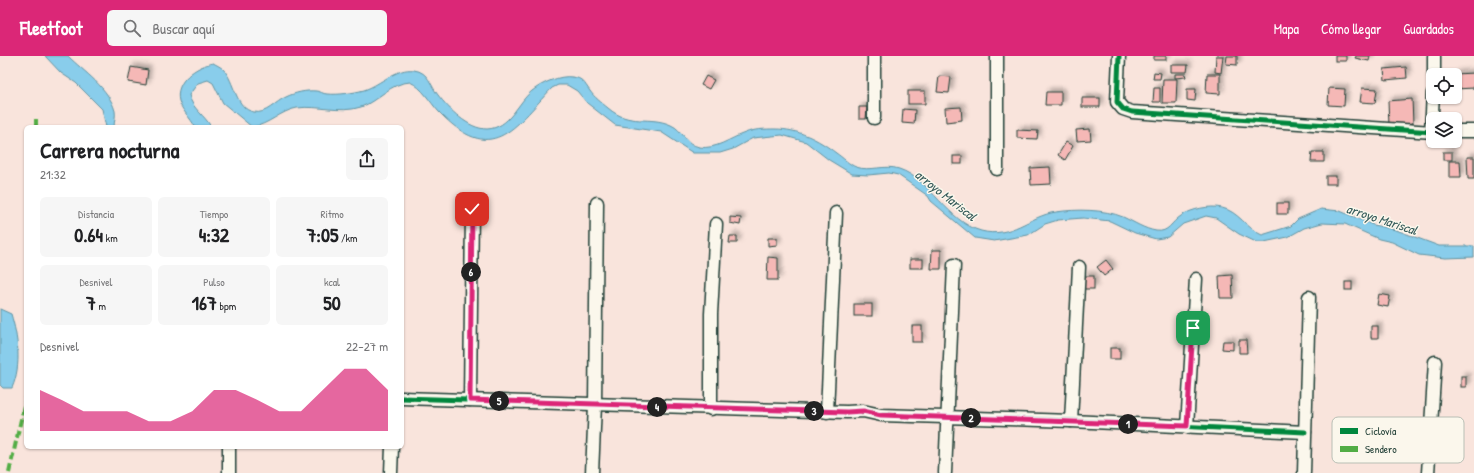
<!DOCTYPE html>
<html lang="es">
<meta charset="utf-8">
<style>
:root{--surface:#fff;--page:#f6f6f6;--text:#202124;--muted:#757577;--accent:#db2777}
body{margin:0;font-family:"Patrick Hand",sans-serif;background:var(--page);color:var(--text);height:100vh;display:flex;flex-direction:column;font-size:15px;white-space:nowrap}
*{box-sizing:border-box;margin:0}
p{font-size:13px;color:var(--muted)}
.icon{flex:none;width:22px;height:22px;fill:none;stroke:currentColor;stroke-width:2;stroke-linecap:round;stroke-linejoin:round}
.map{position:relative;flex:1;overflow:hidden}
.details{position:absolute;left:24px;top:69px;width:380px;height:324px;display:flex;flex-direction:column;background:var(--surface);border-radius:6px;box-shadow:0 1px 3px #0004}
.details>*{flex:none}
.buttons{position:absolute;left:1426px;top:12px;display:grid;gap:8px}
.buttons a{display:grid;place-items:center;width:36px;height:36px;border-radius:6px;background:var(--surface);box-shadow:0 1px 3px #0004;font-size:20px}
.pin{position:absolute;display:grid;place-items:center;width:34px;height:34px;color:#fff;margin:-17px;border-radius:8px;box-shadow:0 2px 6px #0006}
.km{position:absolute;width:20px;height:20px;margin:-10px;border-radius:50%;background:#222;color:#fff;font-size:11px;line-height:20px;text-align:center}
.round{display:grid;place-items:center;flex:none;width:42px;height:42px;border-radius:6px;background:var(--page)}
.summary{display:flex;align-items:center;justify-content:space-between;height:68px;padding:0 16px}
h1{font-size:22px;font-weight:700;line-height:30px}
.metrics{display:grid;grid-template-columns:repeat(3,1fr);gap:6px;height:68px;padding:4px 16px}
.metrics div{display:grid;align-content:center;border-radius:6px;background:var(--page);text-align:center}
.metrics b{font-size:20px;font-weight:700}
.metrics small{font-size:11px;font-weight:400}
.metrics p{font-size:11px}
.chart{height:112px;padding:8px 16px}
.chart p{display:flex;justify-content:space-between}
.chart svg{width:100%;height:72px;margin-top:4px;fill:var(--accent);opacity:.7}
header{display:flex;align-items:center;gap:24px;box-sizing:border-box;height:56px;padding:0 20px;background:var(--accent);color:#fff}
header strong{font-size:19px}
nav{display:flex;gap:22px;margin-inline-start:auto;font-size:14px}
.search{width:280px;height:36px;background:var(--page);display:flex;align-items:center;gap:10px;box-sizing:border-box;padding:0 14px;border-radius:6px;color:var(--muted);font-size:15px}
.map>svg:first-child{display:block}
</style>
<header>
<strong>Fleetfoot</strong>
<div class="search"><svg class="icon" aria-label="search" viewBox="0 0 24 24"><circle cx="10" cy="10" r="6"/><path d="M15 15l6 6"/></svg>Buscar aquí</div>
<nav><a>Mapa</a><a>Cómo llegar</a><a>Guardados</a></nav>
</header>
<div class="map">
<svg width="1474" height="417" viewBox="0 0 1474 417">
<defs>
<filter id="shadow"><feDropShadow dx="3.5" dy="-3.5" stdDeviation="2" flood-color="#0004"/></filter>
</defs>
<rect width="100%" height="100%" fill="#f9e4dc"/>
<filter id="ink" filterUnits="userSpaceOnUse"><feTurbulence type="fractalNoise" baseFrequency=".025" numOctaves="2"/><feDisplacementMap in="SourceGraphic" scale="8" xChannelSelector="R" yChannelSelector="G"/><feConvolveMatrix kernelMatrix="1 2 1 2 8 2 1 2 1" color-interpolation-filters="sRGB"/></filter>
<g filter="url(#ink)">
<g fill="#89cdeb" stroke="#5f93a2">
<path d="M45,0H68C84,16 109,32 115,55C116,60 114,66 114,71H106L102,53L76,27L61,17Z"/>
<path d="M213,7C215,8 221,11 223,13C235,25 235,53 254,56C266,59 276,45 286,41C294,37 306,34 316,35C320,35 323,38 327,38C339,39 353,37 364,34C380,29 397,11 414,14C429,16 430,29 438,39C449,53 468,73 487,73C510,72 517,47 532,35C542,27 560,19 572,21C583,22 584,27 590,35C594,41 602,47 608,52C630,71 649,59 671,69C683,74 685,88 699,91C716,94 730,82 745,77C754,73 765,73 775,73C798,73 818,83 836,97C842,101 850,109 856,111C870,116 885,108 899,113C930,123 948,166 981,175C1011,183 1029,160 1056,156C1076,153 1104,153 1123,161C1134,166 1144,173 1156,175C1169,177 1171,166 1181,160C1191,153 1210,149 1222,152C1238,155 1247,173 1262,179L1291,170L1298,163L1321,153L1340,155L1373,169L1396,174L1439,190H1474V201L1445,202L1419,199L1392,186L1379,183L1345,168L1322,167L1304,172L1288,181L1264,186H1256L1239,178L1216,162L1206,160L1183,168L1168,181L1156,183L1135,177L1110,165L1083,162L1058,164L1045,168L1028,179L994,185L975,182L931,145L928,140L898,119L889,117L868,119L852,118L829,104L806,86L782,79L753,82L733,93L720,97H693L661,76L615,69L587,47L577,35L567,29H558L552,32C513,73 492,111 439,56C429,45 423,32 410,26C390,27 378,45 361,51C339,58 319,49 297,52C280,55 269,69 252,71L223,47L213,27L208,24L198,27L189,39C192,53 205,59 211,71H195C191,62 181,54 179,45C174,25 197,10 213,7Z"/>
<path d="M0,253L11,258C18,281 22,309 12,332H3L0,329Z"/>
</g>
<g fill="#f5b8b6" stroke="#1f3d34" filter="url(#shadow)">
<rect x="1154" y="0" width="12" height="4"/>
<polygon points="1216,0 1223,0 1221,17 1215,16"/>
<polygon points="1227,0 1237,0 1237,9 1226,8"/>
<rect x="1335" y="0" width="11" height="5"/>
<polygon points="1356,0 1370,0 1369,5 1355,2"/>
<polygon points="1171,9 1188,9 1187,16 1171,16"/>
<polygon points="131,11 148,14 146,29 128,26"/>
<polygon points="1406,11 1407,22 1385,24 1384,13"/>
<polygon points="1154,16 1161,17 1160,23 1153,23"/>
<polygon points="1474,17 1474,32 1455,33 1455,18"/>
<polygon points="1175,18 1185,18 1186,21 1175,22"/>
<polygon points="1207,18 1220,18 1220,38 1206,37"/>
<polygon points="706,20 714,24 709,33 701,29"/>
<polygon points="939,20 951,21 949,37 937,36"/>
<polygon points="1163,23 1177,23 1176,47 1162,47"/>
<polygon points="1154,32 1160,32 1160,46 1153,46"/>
<polygon points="1329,32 1345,33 1344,50 1328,49"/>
<polygon points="1362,32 1377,33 1375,47 1360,46"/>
<polygon points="1187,33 1196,33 1195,45 1187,44"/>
<rect x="908" y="35" width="17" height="13"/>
<polygon points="1046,36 1061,36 1061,49 1045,49"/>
<rect x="1082" y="42" width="18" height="9"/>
<polygon points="1412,43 1413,67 1389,69 1388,45"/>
<polygon points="859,51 867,51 866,63 859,63"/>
<polygon points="961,51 962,64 946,66 945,52"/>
<polygon points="903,53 915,54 914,68 902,67"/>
<polygon points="1090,73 1091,84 1077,85 1076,74"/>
<polygon points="1017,74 1038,75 1037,83 1017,82"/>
<polygon points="1066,86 1073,90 1065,104 1058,99"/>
<polygon points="1312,96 1324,96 1324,106 1311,106"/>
<rect x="1443" y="96" width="9" height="8"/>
<rect x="953" y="100" width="9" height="8"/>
<polygon points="1467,101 1474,101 1474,123 1468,123"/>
<polygon points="1449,105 1460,105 1461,121 1449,121"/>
<polygon points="1050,111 1051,128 1031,129 1030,112"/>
<rect x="1326" y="120" width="10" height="8"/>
<rect x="1277" y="147" width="11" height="11"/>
<polygon points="730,161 741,162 740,169 730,167"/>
<polygon points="730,180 737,180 737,187 729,187"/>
<polygon points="768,182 777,182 777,189 768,190"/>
<polygon points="932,194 941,194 941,213 931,213"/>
<polygon points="768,201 778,202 778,224 767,224"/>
<rect x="910" y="203" width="13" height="9"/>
<polygon points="1106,204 1113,213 1104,220 1097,211"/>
<polygon points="1232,219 1233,242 1220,242 1219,220"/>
<rect x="1084" y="220" width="10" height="13"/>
<rect x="1345" y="226" width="7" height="8"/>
<polygon points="1379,238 1390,240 1388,251 1377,249"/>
<rect x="854" y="248" width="18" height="12"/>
<rect x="912" y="270" width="10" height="16"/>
<rect x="1371" y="270" width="7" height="12"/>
<polygon points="1239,284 1246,284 1247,297 1239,297"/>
<polygon points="1223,285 1233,285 1233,294 1222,293"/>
<rect x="1110" y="292" width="10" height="11"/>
<rect x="1461" y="320" width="5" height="11"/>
</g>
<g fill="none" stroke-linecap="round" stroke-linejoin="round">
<defs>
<g id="minor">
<polyline points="1119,0 1117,46 1123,53 1132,56 1433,76"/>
<polyline points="1434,19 1434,0"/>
<polyline points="874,62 874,0"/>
<polyline points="1455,75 1474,75"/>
<polyline points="1431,76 1433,37"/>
<polyline points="997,113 997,0"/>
<polyline points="402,342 847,356 863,355 881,359 1071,365 1305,376"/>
<polyline points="470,344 472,153"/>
<polyline points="711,353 711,258 716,168"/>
<polyline points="827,356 836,157"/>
<polyline points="1071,365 1079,211"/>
<polyline points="1187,371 1196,223"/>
<polyline points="229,417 229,391"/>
<polyline points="391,417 392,391"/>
<polyline points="592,417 595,349 597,147"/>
<polyline points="945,417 954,209"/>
<polyline points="1304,417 1309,241"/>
<polyline points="1428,417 1435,306"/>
</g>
</defs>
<use href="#minor" stroke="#1f3d34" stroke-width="15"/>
<use href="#minor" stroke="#fbf7ec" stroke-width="12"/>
<g stroke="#52ad45" stroke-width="4" stroke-dasharray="8 4" stroke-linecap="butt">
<polyline points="36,71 36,63"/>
<polyline points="9,417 26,341"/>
</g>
<defs>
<g id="cycleway">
<polyline points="1119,0 1117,46 1123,53 1132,56 1433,76"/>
<polyline points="402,342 847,356 863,355 881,359 1071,365 1305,376"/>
</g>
</defs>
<use href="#cycleway" stroke="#fbf7ec" stroke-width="8"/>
<use href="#cycleway" stroke="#00873e" stroke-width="5"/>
</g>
</g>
<g fill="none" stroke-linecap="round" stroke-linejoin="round" filter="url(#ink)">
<defs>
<polyline id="route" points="472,153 470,344 847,356 863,355 881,359 1187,370 1193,272"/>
</defs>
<use href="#route" stroke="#fff" stroke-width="8"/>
<use href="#route" stroke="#db2777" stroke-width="5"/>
</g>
<g text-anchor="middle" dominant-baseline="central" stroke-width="3" stroke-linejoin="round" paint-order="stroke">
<g font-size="13" font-style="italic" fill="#345a59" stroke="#fbf7ec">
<text transform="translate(946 139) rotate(38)">arroyo Mariscal</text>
<text transform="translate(1382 163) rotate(18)">arroyo Mariscal</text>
</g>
</g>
<rect x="1332" y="361" width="132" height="46" rx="6" fill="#fbf7ec" stroke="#b9bfb5" stroke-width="1"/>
<rect x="1340" y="372" width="18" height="6" fill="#00873e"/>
<rect x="1340" y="390" width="18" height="6" fill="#52ad45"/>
<g font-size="11" fill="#1f3d34">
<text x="1365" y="379">Ciclovía</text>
<text x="1365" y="397">Sendero</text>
</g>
</svg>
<div class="buttons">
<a><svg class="icon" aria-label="locate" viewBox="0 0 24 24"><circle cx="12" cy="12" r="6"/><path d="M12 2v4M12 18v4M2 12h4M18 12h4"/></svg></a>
<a><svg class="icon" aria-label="layers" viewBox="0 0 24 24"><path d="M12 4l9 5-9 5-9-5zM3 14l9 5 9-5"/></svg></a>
</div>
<div class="pin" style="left:1193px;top:272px;background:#1e9e55"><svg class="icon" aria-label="arrive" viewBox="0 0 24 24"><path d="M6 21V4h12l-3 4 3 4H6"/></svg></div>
<div class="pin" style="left:472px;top:153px;background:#d93025"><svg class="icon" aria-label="check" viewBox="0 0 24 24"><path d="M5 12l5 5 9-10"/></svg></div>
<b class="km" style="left:1128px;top:368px">1</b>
<b class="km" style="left:971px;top:362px">2</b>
<b class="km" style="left:814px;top:355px">3</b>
<b class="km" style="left:657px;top:351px">4</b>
<b class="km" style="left:499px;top:345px">5</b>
<b class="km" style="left:471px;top:216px">6</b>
<section class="details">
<div class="summary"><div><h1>Carrera nocturna</h1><p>21:32</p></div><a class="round"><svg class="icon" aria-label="share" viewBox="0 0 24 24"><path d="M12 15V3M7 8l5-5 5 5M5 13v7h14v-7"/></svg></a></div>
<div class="metrics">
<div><p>Distancia</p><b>0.64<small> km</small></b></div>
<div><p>Tiempo</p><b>4:32</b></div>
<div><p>Ritmo</p><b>7:05<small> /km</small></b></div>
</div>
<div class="metrics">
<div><p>Desnivel</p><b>7<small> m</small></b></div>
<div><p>Pulso</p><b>167<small> bpm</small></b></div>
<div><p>kcal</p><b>50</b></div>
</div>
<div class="chart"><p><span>Desnivel</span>22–27 m</p>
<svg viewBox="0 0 160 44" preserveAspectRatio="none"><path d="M0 44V19L10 25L20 32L30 32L40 32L50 38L60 38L70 32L80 19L90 19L100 25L110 32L120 32L130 19L140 6L150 6L160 19V44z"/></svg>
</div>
</section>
</div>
